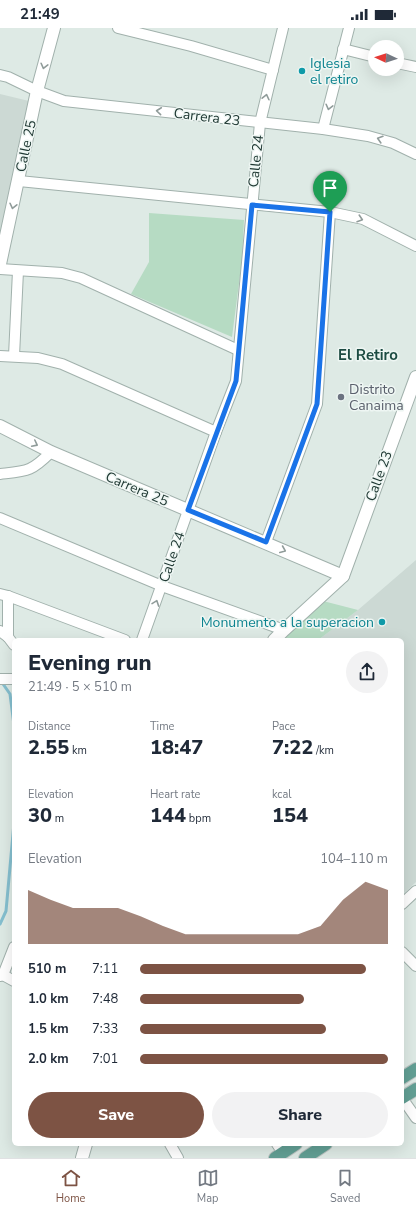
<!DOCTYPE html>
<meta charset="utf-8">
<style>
:root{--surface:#fff;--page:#f2f2f3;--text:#1f2937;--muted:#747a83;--line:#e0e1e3;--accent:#7d5344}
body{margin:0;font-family:"Nunito Sans",sans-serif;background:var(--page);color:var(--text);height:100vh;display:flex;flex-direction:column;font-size:15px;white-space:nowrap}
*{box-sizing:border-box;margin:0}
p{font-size:13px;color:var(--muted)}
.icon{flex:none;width:22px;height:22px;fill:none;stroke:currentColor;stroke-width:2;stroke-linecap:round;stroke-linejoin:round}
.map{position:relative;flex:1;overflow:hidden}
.sheet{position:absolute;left:12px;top:610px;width:392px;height:508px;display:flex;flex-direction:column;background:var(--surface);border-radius:6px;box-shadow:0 4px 16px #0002}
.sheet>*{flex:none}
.needle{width:26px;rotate:274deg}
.tools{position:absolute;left:368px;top:12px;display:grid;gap:8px}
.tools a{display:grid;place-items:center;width:36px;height:36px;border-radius:50%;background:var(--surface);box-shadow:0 4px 16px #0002;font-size:20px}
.pin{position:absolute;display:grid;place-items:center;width:34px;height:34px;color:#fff;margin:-41px -17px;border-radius:50% 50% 50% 0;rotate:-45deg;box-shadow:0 0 4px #0007}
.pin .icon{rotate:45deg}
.round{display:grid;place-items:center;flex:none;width:42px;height:42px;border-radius:21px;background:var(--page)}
.headline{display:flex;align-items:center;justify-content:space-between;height:68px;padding:0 16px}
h1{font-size:22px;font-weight:800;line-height:30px}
.metrics{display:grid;grid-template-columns:repeat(3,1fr);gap:6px;height:68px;padding:4px 16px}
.metrics div{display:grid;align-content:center}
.metrics b{font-size:20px;font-weight:800}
.metrics small{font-size:11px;font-weight:400}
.metrics p{font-size:11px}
.chart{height:112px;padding:8px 16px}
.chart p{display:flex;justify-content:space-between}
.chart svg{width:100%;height:72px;margin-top:4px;fill:var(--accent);opacity:.7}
.button{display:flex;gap:8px;margin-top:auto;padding:8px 16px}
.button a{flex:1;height:46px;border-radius:24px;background:var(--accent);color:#fff;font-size:16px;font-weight:800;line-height:46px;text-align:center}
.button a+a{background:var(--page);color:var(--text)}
ul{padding:0 16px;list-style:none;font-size:13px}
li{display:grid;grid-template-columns:64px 48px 1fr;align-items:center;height:30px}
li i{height:10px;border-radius:5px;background:var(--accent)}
.status{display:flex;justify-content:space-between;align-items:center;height:28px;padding:0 20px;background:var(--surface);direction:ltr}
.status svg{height:11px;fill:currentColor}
.menu{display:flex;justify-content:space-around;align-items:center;height:56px;border-top:1px solid var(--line);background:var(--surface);font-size:11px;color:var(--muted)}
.menu a{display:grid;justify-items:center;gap:2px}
.menu .on{color:var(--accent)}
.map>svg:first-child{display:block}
</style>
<div class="status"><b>21:49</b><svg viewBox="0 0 49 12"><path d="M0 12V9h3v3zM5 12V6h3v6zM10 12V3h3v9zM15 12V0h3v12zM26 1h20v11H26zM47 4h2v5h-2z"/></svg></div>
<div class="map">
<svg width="416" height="1130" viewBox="0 0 416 1130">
<rect width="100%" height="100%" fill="#deeae5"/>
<g fill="#ccd9d4">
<polygon points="0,66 29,73 0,205"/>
<polygon points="416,532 416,854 402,867 402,612 318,612 358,582"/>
</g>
<g fill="#b6dbc3">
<polygon points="149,185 244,192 242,232 232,309 131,266 149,234"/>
<polygon points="323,573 358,582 318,612 278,612 285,603 305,591"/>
</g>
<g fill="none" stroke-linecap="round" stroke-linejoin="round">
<g stroke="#85bfcf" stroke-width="3">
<polyline points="1,653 10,666 14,697"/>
<polyline points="0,896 6,883 14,795"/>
</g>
<defs>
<g id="minor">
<polyline points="118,0 191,18 273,42"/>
<polyline points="343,21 375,29"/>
<polyline points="397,35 416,39"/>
<polyline points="0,47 8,49 37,63 64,73 323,101 368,108 393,115 416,126"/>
<polyline points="323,101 349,0"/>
<polyline points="19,153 330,184 363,191 416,218"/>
<polyline points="0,241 62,245 81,250 238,322"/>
<polyline points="0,328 38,330 62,336 216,404"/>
<polyline points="14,328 18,243"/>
<path d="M0,446C27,443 31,444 51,424"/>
<polyline points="0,490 162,558 284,602"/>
<polyline points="266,514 317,376 330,184"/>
<polyline points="0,566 8,568 125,612"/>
<polyline points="0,603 8,609 14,617"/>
<polyline points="8,609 8,568"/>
<polyline points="142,612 216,404 236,353 260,95 283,0"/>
<polyline points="0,651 14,651"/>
<polyline points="402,876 416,863"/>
<polyline points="402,924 416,938"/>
<polyline points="3,947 14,953"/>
<polyline points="0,948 3,947 14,919"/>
<polyline points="402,1070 416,1090"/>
<polyline points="170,1116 178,1130"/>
<polyline points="277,1116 283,1125"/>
</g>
<g id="tertiary">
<polyline points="0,236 37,63 54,0"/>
<polyline points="0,398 51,424 343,548"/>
<polyline points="274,612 284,602 343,548 416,349"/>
<polyline points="82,1130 86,1116"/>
</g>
<g id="primary">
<polyline points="402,1050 416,1041"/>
<polyline points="402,1070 416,1061"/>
<polyline points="275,1130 296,1116"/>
<polyline points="305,1130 326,1116"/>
</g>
</defs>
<use href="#minor" stroke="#a1b1ac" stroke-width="12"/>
<use href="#tertiary" stroke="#a1b1ac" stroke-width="14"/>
<use href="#primary" stroke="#bcc4c2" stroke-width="14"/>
<use href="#minor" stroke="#fff" stroke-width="10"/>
<use href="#tertiary" stroke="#fff" stroke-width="12"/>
<use href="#primary" stroke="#629f94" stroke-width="12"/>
</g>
<defs><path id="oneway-chevron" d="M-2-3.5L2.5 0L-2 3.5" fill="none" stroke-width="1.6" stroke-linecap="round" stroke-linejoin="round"/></defs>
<g stroke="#909c9a">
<use href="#oneway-chevron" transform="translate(44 38) rotate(104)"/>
<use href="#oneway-chevron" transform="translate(266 69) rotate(-77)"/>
<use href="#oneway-chevron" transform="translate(329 79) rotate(104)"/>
<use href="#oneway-chevron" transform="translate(159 83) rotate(-174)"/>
<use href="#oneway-chevron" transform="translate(380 111) rotate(-163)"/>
<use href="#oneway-chevron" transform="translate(13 178) rotate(103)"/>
<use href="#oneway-chevron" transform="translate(360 191) rotate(18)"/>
<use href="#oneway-chevron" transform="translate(35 416) rotate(27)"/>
<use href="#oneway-chevron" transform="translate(283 522) rotate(23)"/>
<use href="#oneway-chevron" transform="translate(156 575) rotate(-70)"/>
</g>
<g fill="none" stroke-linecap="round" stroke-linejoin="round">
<defs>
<polygon id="route" points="252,177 330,184 317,376 266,514 188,482 236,353"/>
</defs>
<use href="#route" stroke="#fff" stroke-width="8"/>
<use href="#route" stroke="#1a73e8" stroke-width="5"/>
</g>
<g fill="#0f9aa8" stroke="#eef6f3" stroke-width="1.5">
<circle cx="302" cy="43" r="4"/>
<circle cx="382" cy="594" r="4"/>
</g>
<circle fill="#6b7280" stroke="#eef6f3" stroke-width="1.5" cx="341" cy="369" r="4"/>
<g text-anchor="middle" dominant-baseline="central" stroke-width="3" stroke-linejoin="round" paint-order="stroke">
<g font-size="14" fill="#0d838f" stroke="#eef6f3" text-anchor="start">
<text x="310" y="35">Iglesia<tspan x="310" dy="16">el retiro</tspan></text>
<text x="374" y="594" text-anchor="end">Monumento a la superacion</text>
</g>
<g font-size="14" fill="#203934" stroke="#eef6f3">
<text transform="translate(207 89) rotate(7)">Carrera 23</text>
<text transform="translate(26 118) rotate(-78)">Calle 25</text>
<text transform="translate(256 133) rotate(-84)">Calle 24</text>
<text transform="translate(379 448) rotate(-70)">Calle 23</text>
<text transform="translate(137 461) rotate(23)">Carrera 25</text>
<text transform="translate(172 529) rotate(-71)">Calle 24</text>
</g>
<g font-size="14" fill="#5b616d" stroke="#eef6f3" text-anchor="start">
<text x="349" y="361">Distrito<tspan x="349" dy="16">Canaima</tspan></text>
</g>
<g font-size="15" font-weight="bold" fill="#1c4b42" stroke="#eef6f3">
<text x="368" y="327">El Retiro</text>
</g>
</g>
</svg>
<div class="tools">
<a><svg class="needle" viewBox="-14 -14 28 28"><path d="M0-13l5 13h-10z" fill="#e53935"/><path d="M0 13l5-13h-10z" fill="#747a83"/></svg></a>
</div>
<div class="pin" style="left:330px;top:184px;background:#1e9e55"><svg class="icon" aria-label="arrive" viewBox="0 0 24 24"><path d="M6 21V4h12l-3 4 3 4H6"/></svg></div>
<section class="sheet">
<div class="headline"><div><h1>Evening run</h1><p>21:49 · 5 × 510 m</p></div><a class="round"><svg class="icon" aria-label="share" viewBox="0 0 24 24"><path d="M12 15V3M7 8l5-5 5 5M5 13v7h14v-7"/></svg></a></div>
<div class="metrics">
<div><p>Distance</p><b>2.55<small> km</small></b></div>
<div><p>Time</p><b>18:47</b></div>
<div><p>Pace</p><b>7:22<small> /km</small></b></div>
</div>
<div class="metrics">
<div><p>Elevation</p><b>30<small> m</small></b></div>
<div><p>Heart rate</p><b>144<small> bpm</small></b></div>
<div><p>kcal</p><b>154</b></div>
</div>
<div class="chart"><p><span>Elevation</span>104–110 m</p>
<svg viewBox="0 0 160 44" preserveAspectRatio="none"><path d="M0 44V11L10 17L20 22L30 22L40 22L50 27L60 33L70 38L80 38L90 38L100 38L110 38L120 38L130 33L140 17L150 6L160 11V44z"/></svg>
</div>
<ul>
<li><b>510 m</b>7:11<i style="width:91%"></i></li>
<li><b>1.0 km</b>7:48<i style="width:66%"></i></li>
<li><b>1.5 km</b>7:33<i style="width:75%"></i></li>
<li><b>2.0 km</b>7:01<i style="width:100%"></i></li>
</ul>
<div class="button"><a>Save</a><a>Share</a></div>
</section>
</div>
<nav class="menu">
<a class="on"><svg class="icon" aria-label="home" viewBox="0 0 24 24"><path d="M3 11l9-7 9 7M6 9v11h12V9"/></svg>Home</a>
<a><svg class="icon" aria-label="map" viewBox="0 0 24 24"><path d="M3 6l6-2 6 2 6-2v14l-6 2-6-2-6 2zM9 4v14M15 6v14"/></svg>Map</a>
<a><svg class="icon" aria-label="saved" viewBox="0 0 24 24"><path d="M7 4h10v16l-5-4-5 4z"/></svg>Saved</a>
</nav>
